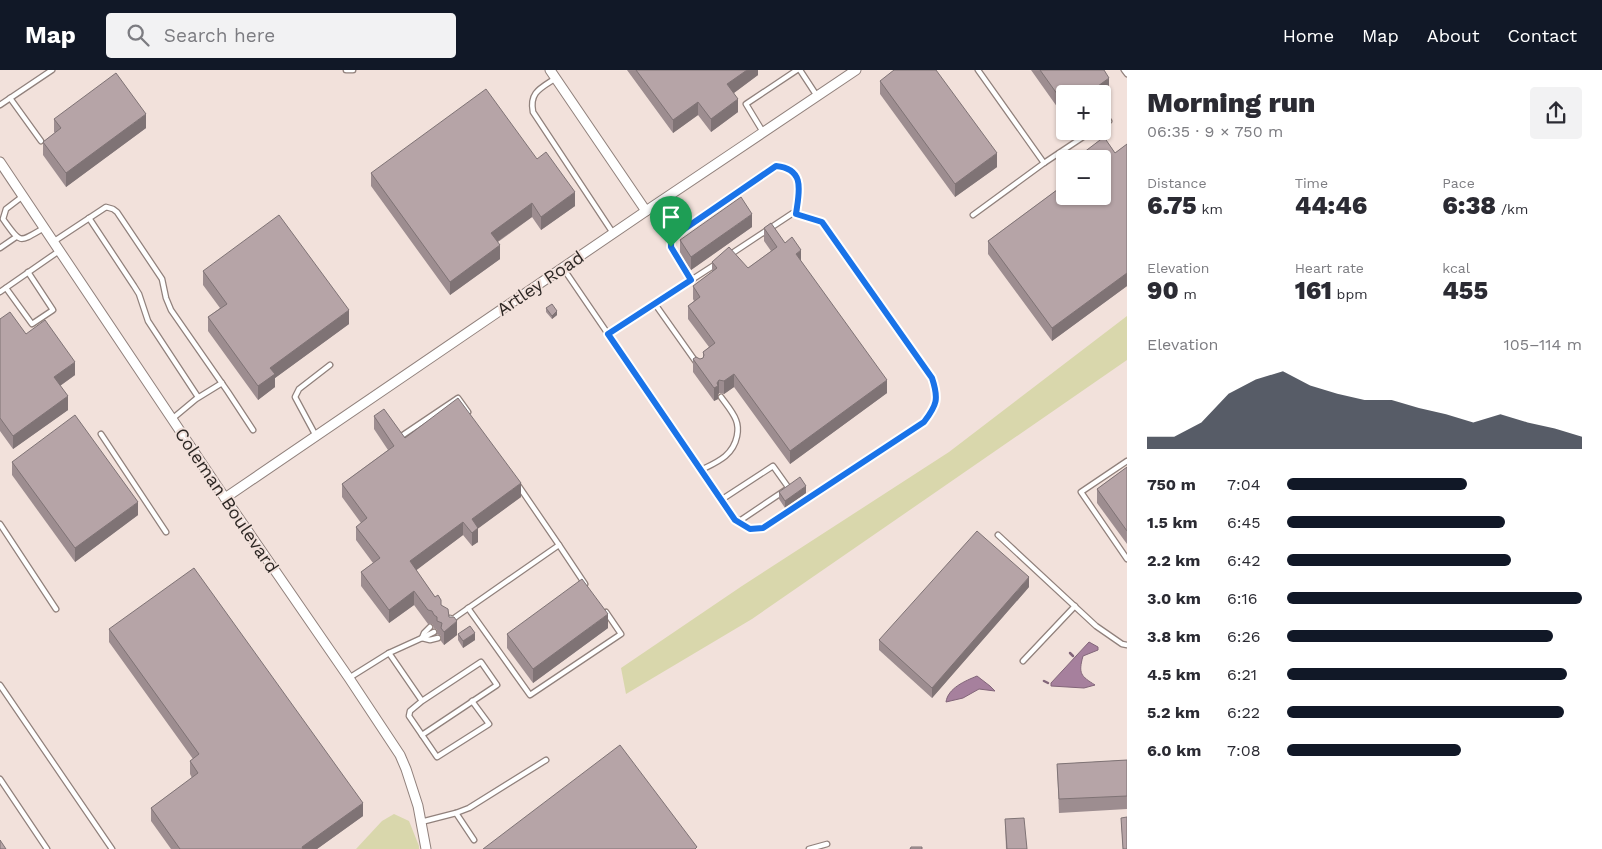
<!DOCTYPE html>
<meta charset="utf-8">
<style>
:root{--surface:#fff;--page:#f2f2f3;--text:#2b2b33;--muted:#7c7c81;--accent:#111827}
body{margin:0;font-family:"Work Sans",sans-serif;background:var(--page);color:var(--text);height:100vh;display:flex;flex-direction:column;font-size:19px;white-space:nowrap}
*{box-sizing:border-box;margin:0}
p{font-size:16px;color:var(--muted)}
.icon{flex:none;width:28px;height:28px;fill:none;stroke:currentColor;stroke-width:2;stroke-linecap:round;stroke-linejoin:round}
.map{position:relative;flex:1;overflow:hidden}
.drawer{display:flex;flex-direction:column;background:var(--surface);width:475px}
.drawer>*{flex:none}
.controls{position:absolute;left:1056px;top:15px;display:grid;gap:10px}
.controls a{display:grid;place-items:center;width:55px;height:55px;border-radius:5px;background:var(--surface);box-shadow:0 1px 4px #0004;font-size:25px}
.pin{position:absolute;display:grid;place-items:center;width:42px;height:42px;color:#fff;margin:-51px -21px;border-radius:50% 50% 50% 0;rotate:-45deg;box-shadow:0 0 5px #0007}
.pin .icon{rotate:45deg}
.round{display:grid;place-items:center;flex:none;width:52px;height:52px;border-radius:5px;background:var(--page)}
.summary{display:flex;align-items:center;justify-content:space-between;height:85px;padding:0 20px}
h1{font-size:28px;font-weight:800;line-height:38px}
.metrics{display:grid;grid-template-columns:repeat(3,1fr);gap:8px;height:85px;padding:5px 20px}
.metrics div{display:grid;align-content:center}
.metrics b{font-size:25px;font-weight:800}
.metrics small{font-size:14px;font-weight:400}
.metrics p{font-size:14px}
.chart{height:140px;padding:10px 20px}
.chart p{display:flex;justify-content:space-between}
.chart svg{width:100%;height:90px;margin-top:5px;fill:var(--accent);opacity:.7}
ul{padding:0 20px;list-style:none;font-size:16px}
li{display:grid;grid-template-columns:80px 60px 1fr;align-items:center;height:38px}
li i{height:12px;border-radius:6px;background:var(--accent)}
header{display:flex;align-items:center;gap:30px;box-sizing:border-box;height:70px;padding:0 25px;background:var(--accent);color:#fff}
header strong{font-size:24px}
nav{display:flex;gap:28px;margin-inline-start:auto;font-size:18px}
.search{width:350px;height:45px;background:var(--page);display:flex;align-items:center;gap:12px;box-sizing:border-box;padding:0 18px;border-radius:5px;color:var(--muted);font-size:19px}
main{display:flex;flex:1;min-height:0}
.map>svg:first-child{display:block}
</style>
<header>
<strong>Map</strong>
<div class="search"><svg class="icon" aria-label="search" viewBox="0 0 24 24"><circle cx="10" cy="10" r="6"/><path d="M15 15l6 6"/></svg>Search here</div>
<nav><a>Home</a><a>Map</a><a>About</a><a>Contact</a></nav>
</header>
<main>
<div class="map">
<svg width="1127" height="779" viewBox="0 0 1127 779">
<rect width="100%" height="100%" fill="#f2e1db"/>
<g fill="#d9d7ac">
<polygon points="1127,246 1127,290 752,549 626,624 621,598 742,516 949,382"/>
<polygon points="394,744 409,751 419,776 419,779 356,779 382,751"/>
</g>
<g fill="#a6809d" stroke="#826579">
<path d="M1089,572L1098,577V580L1083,586C1078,604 1081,606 1095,615L1084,618L1051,616V613Z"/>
<path d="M977,606L990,616L995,621L979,619L963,628L946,632C948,618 965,611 977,606Z"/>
</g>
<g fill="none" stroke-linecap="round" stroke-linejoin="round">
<g stroke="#826579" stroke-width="2.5">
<polyline points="1070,583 1073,586"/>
<polyline points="1044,611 1048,613"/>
</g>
<defs>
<g id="service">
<polyline points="346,0 353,0"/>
<polyline points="800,0 817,26"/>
<polyline points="978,0 1044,93 1092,61"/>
<polyline points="1124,0 1127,4"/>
<path d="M556,8C541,18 529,22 533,42L613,163"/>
<polyline points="10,28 41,71"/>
<polyline points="0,35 52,0"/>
<polyline points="1102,55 1109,51"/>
<polyline points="763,62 746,34 797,0"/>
<path d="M23,126L6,139L3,149C21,174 18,173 44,158"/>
<polyline points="973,145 1044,93"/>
<polyline points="89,148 134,216 139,224 148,251 198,327"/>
<polyline points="53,172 106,137 113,139 117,142 162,209 166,228 171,240 228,322 253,360"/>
<polyline points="0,178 16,167"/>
<path d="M563,198L735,450L750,459L763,458L924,352C937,335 939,329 932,308L822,152L808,147L793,143L731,184"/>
<path d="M691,210L671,177V170L677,164L776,96C806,99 799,122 796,144"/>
<polyline points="6,218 32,254 53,240 28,202"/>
<polyline points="0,222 59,181"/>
<polyline points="655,234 696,292"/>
<polyline points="608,264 716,194"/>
<polyline points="172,349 196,329 222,313"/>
<polyline points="101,364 166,462"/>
<polyline points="316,366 295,327 299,319 330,295"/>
<polyline points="400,367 458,328 468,342"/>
<polyline points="1127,391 1081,422 1127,489"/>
<path d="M701,400C717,392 733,386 737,366C738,361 738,355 736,350C733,342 726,334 721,327"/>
<polyline points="721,430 773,396 788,417 787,419 738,452"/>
<polyline points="0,454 56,539"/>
<polyline points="998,465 1096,556 1122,574 1127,575"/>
<polyline points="559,475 585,514"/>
<polyline points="468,538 530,625 621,564 606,542"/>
<polyline points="450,548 453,549 457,546 559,475 518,415"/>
<polyline points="422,568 430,570 438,568"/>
<polyline points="422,568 434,562"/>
<polyline points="389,583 422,568 424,563 430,557"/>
<polyline points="1023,591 1075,536"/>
<polyline points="349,608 389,583 422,631 481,592 497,615 422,665 409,646 410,641 422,631"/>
<polyline points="0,615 112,779"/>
<polyline points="422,665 437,687 489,654 472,631"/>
<polyline points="0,709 47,779"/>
<polyline points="456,743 474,770"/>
<polyline points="421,752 456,743 469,738 546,690"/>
<polyline points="809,779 827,774"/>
</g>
<g id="minor">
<polyline points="550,0 646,141"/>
<polyline points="0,92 225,428 349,608 400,685 406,699 418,736 426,779"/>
<polyline points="225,428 646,141 856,0"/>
</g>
</defs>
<use href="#service" stroke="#91817c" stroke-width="7"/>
<use href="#minor" stroke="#91817c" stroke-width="11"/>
<use href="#service" stroke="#fff" stroke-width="4.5"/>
<use href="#minor" stroke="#fff" stroke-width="9"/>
</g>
<g fill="#9d8d90">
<polygon points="627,0 758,0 758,5 734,23 738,42 711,62 698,45 673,63"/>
<polygon points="1031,0 1104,0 1109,21 1102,26 1102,24 1065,24 1065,48"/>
<polygon points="880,11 997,97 955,127 880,24"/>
<polygon points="54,49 146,58 66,117 43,85 43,72 55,63 54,62"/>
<polygon points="1104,67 1115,83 1127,74 1127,216 1052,271 988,184 988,171 1065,114 1065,126 1102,126 1102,89 1075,89"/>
<polygon points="537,89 575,136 541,160 532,147 498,172 500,189 450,225 371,116 371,103"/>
<polygon points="752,157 691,200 680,184 680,170"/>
<polygon points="764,158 785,173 801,191 887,323 790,394 734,317 724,324 719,323 718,325 718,329 714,331 693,302 693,289 700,289 703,288 703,282 709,277 688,249 688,236 694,231 693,229 693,216 712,202 712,192 748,198 771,181 764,171"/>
<polygon points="203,201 349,254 275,308 275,317 258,330 208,261 208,247 220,238 203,215"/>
<polygon points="546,238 557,245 552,249 546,242"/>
<polygon points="0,249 26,264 75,305 60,316 68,340 13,379 0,361"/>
<polygon points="374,346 405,368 521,427 478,458 478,472 472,476 463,465 416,500 449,547 457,565 444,575 441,571 441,566 437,564 437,560 434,558 432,554 428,554 414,535 389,553 361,516 361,502 373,493 356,470 356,457 361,453 342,427 342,414 388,380 374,359"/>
<polygon points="12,392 138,445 75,492 12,405"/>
<polygon points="1127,397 1127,474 1097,433 1097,419"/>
<polygon points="779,422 806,423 785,438 779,429"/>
<polygon points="1029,517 932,628 879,580 879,570"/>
<polygon points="608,558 533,613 507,578 507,564"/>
<polygon points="109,559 363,746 317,779 171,779 151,751 151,738 192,708 190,704 190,691 193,689 109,572"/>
<polygon points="458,564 475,570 463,578 458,570"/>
<polygon points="1127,690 1127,739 1059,743 1057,694"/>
<polygon points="1121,748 1127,779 1123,779"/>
<polygon points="1005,749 1027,779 1006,779"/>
</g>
<g fill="#7f7375">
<polygon points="747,0 758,0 758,5 727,28 727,14"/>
<polygon points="1109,8 1109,21 1102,26 1102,24 1087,24"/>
<polygon points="738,29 738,42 711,62 711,49"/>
<polygon points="698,32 698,45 673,63 673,50"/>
<polygon points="146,44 146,58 66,117 66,103"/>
<polygon points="997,83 997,97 955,127 955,114"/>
<polygon points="575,122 575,136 541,160 541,147"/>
<polygon points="532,133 532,147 491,176 491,163"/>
<polygon points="752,144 752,157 691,200 691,187"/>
<polygon points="500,175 500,189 450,225 450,212"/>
<polygon points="801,180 801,193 796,184"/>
<polygon points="1127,203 1127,216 1052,271 1052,258"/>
<polygon points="349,240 349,254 275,308 275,317 258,330 258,316 270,298"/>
<polygon points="557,241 557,245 552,249 552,246"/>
<polygon points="75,292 75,305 54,320 54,307"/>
<polygon points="734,304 734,317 724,324 724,311"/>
<polygon points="719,310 719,323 718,325 718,329 714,331 714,318"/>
<polygon points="887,310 887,323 790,394 790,381"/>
<polygon points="68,326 68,340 13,379 13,366"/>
<polygon points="521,413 521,427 472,463 472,449"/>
<polygon points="806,416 806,423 785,438 785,431"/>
<polygon points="138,432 138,445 75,492 75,478"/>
<polygon points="463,452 463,465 410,505 410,491"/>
<polygon points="478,458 478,472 472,476 472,463"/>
<polygon points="1029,507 1029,517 932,628 932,618"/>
<polygon points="414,521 414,535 389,553 389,540"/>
<polygon points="608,544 608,558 533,613 533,599"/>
<polygon points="457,551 457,565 444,575 444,562"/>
<polygon points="475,563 475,570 463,578 463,571"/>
<polygon points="363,733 363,746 317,779 302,779 302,777"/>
</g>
<g fill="#b6a4a7" stroke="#7f7375">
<polygon points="636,0 747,0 727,14 738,29 711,49 698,32 673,50"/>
<polygon points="894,0 936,0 997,83 955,114 880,11"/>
<polygon points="1040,0 1104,0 1109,8 1087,24 1065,24 1065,35"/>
<polygon points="116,3 146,44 66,103 43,72 61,58 54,49"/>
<polygon points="486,19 537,89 546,82 575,122 541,147 532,133 491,163 500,175 450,212 371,103"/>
<polygon points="1104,67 1115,83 1127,74 1127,203 1052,258 988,171 1065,114 1065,126 1102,126 1102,89 1075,89"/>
<polygon points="741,127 752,144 691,187 680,170"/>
<polygon points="279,145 349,240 270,298 275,304 258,316 208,247 227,234 203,201"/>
<polygon points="771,153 785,173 792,167 801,180 796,184 887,310 790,381 734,304 724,311 719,310 717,313 718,316 714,318 693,289 696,287 700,289 703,288 704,285 703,282 715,273 688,236 700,227 693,216 717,198 712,192 729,177 748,198 777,177 764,158"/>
<polygon points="552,234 557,241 552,246 546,238"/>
<polygon points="10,242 26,264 45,250 75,292 54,307 68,326 13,366 0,348 0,249"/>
<polygon points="458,328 521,413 472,449 478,458 472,463 463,452 410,491 435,527 438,525 441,530 441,535 448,539 449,547 454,547 457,551 444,562 441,558 442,553 437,551 437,547 434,545 432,541 428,540 414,521 389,540 361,502 380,488 356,457 367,448 342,414 394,376 374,346 384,339 405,368"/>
<polygon points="75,345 138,432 75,478 12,392"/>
<polygon points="1127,397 1127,461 1097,419"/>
<polygon points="800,407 806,416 785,431 779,422"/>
<polygon points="977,461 1029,507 932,618 879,570"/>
<polygon points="194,498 363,733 302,777 303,779 180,779 151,738 198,703 190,691 199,684 109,559"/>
<polygon points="582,509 608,544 533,599 507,564"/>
<polygon points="470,556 475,563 463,571 458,564"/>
<polygon points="620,675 697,777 695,779 483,779"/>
<polygon points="1127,690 1127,726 1059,729 1057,694"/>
<polygon points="1127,747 1127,779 1123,779 1121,748"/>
<polygon points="1024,748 1027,779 1007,779 1005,749"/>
<polygon points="0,770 6,779 0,779"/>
<polygon points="911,777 922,777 922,779 910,779"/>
</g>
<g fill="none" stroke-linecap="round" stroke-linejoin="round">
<defs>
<path id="route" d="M776,96C806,99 799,122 796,144L822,152L932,308C939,329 937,335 924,352L763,458L750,459L735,450L608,264L691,210L671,177V170L677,164Z"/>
</defs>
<use href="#route" stroke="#fff" stroke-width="10"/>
<use href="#route" stroke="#1a73e8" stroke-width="6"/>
</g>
<g text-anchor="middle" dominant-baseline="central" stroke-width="4" stroke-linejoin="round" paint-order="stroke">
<g font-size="18" fill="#2d2724" stroke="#f2e1db">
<text transform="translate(540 213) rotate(-34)">Artley Road</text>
<text transform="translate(227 430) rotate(56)">Coleman Boulevard</text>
</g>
</g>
</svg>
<div class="controls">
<a>+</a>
<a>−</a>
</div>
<div class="pin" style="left:671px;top:177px;background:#1e9e55"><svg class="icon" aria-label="arrive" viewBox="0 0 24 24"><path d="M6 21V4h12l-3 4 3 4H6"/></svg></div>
</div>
<section class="drawer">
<div class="summary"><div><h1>Morning run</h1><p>06:35 · 9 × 750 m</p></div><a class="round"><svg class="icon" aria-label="share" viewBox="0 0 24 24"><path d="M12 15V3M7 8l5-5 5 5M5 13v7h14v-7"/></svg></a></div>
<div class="metrics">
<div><p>Distance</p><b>6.75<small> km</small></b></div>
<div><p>Time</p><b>44:46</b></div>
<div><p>Pace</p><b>6:38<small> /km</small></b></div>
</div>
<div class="metrics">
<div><p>Elevation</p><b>90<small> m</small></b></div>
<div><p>Heart rate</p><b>161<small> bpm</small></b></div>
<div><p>kcal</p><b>455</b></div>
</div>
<div class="chart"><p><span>Elevation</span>105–114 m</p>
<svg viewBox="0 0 160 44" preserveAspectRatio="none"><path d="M0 44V38L10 38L20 31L30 17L40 10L50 6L60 13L70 17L80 20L90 20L100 24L110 27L120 31L130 27L140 31L150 34L160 38V44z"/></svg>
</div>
<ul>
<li><b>750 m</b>7:04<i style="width:61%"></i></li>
<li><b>1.5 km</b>6:45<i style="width:74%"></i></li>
<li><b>2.2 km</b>6:42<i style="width:76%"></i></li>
<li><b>3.0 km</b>6:16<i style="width:100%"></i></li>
<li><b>3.8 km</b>6:26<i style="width:90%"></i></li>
<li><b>4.5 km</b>6:21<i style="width:95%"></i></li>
<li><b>5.2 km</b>6:22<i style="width:94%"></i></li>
<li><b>6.0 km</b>7:08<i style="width:59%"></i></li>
</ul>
</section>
</main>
